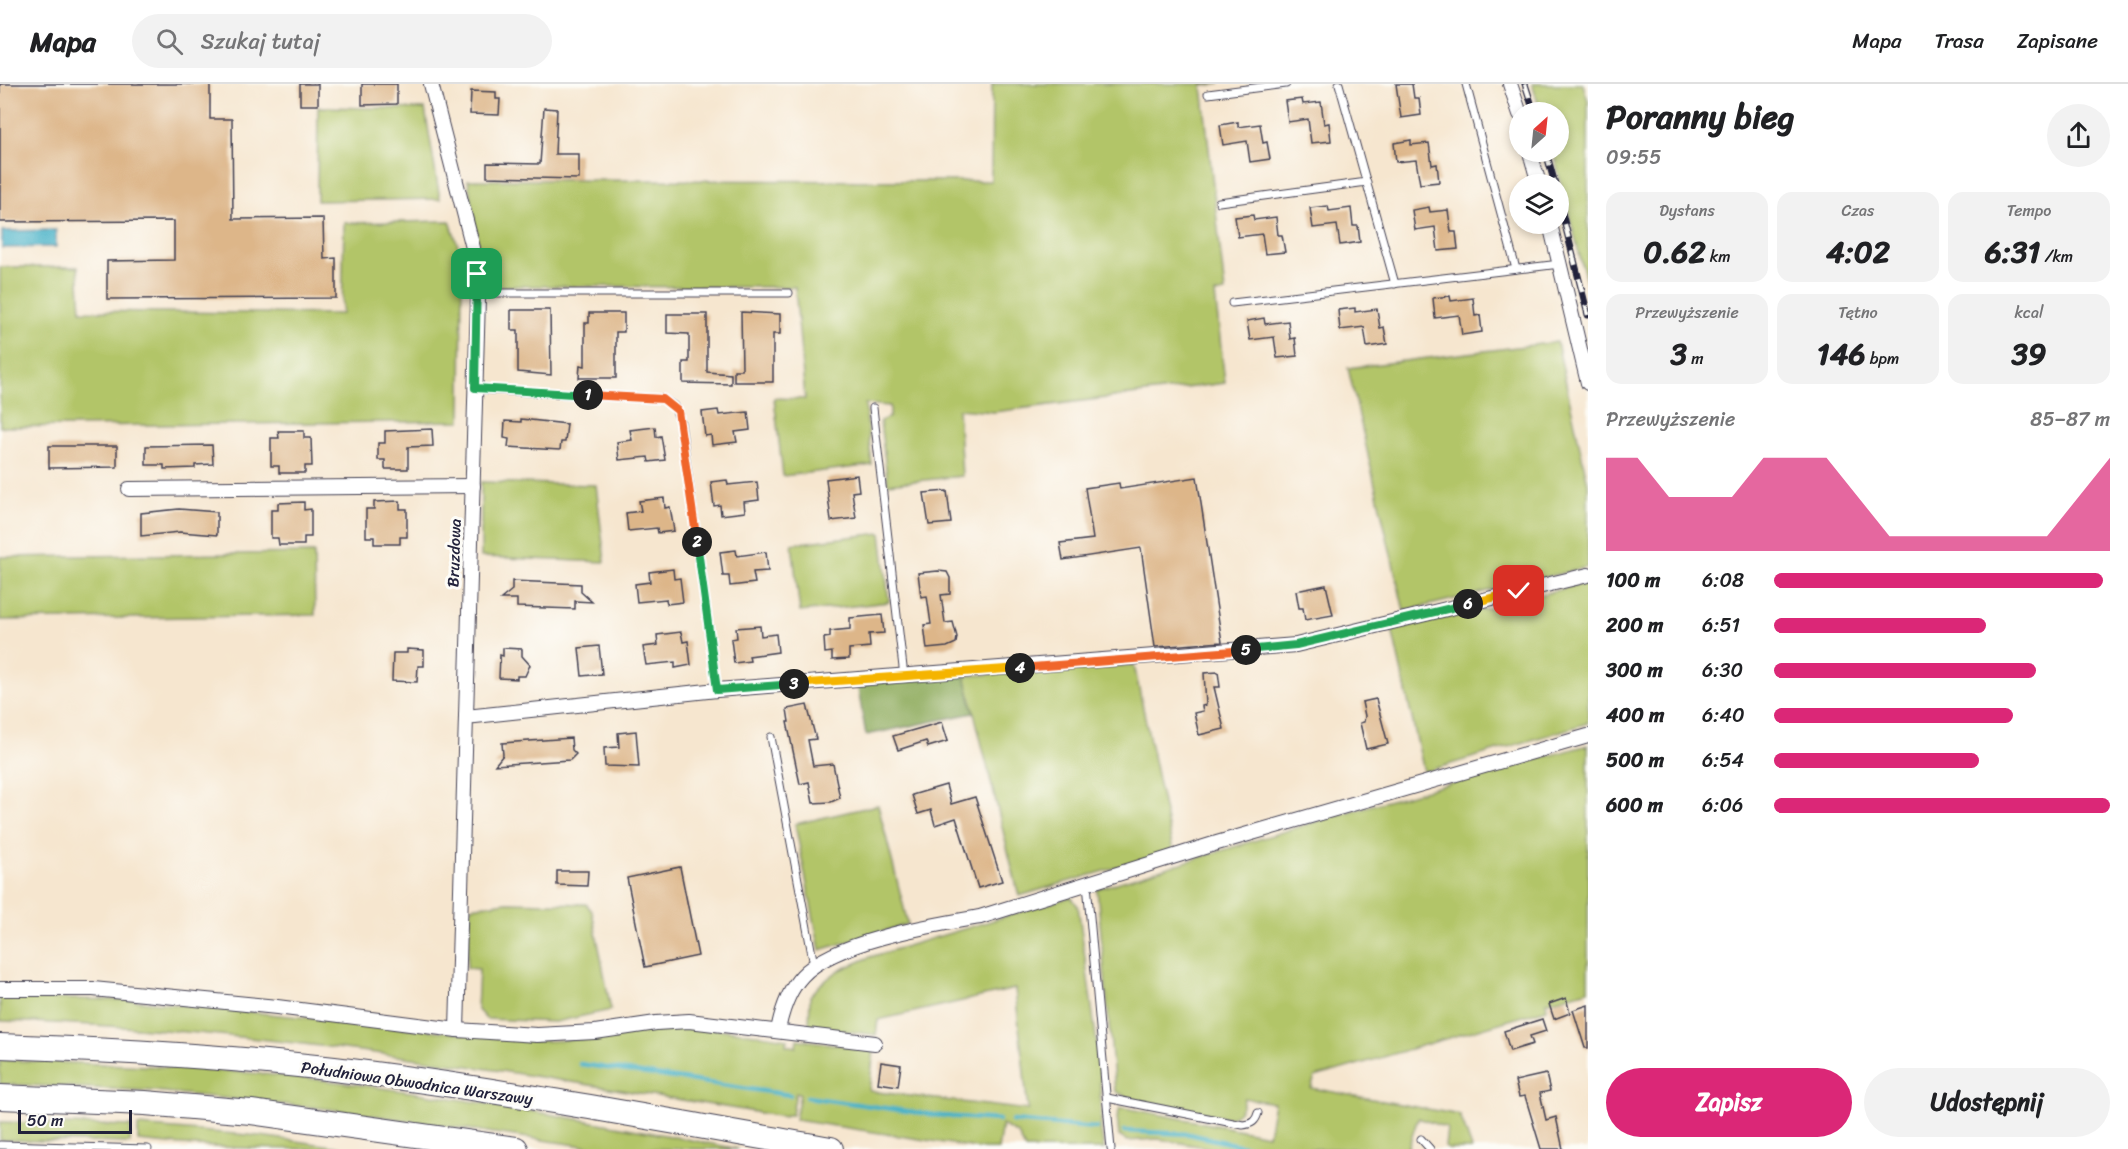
<!DOCTYPE html>
<html lang="pl">
<meta charset="utf-8">
<style>
:root{--surface:#fff;--page:#f2f2f2;--text:#202124;--muted:#757577;--line:#e0e0e0;--accent:#db2777}
body{margin:0;font-family:Sriracha,sans-serif;background:var(--page);color:var(--text);height:100vh;display:flex;flex-direction:column;font-size:22px;white-space:nowrap}
*{box-sizing:border-box;margin:0}
p{font-size:20px;color:var(--muted)}
.icon{flex:none;width:33px;height:33px;fill:none;stroke:currentColor;stroke-width:2;stroke-linecap:round;stroke-linejoin:round}
.map{position:relative;flex:1;overflow:hidden}
.panel{display:flex;flex-direction:column;background:var(--surface);width:540px}
.panel>*{flex:none}
.needle{width:39px;rotate:27deg}
.buttons{position:absolute;left:1509px;top:18px;display:grid;gap:12px}
.buttons a{display:grid;place-items:center;width:60px;height:60px;border-radius:50%;background:var(--surface);box-shadow:0 3px 9px #0003;font-size:30px}
.scale{position:absolute;left:18px;bottom:15px;width:114px;box-sizing:border-box;padding-left:6px;border:3px solid #22223b;border-top:0;font-size:16px;line-height:21px;white-space:nowrap;color:#22223b;-webkit-text-stroke:4px #fdfcf7;paint-order:stroke}
.pin{position:absolute;display:grid;place-items:center;width:51px;height:51px;color:#fff;margin:-26px;border-radius:12px;box-shadow:0 3px 9px #0006}
.km{position:absolute;width:30px;height:30px;margin:-15px;border-radius:50%;background:#222;color:#fff;font-size:16px;line-height:30px;text-align:center}
.round{display:grid;place-items:center;flex:none;width:63px;height:63px;border-radius:32px;background:var(--page)}
.overview{display:flex;align-items:center;justify-content:space-between;height:102px;padding:0 18px}
h1{font-size:33px;font-weight:700;line-height:45px}
.figures{display:grid;grid-template-columns:repeat(3,1fr);gap:9px;height:102px;padding:6px 18px}
.figures div{display:grid;align-content:center;border-radius:15px;background:var(--page);text-align:center}
.figures b{font-size:30px;font-weight:700}
.figures small{font-size:16px;font-weight:400}
.figures p{font-size:16px}
.chart{height:168px;padding:12px 18px}
.chart p{display:flex;justify-content:space-between}
.chart svg{width:100%;height:108px;margin-top:6px;fill:var(--accent);opacity:.7}
.action{display:flex;gap:12px;margin-top:auto;padding:12px 18px}
.action a{flex:1;height:69px;border-radius:36px;background:var(--accent);color:#fff;font-size:24px;font-weight:700;line-height:69px;text-align:center}
.action a+a{background:var(--page);color:var(--text)}
ul{padding:0 18px;list-style:none;font-size:20px}
li{display:grid;grid-template-columns:96px 72px 1fr;align-items:center;height:45px}
li i{height:15px;border-radius:8px;background:var(--accent)}
header{display:flex;align-items:center;gap:36px;box-sizing:border-box;height:84px;padding:0 30px;background:var(--surface);border-bottom:2px solid var(--line)}
header strong{font-size:28px}
nav{display:flex;gap:33px;margin-inline-start:auto;font-size:21px}
.search{width:420px;height:54px;background:var(--page);display:flex;align-items:center;gap:15px;box-sizing:border-box;padding:0 21px;border-radius:33px;color:var(--muted);font-size:22px}
main{display:flex;flex:1;min-height:0}
.map>svg:first-child{display:block}
</style>
<header>
<strong>Mapa</strong>
<div class="search"><svg class="icon" aria-label="search" viewBox="0 0 24 24"><circle cx="10" cy="10" r="6"/><path d="M15 15l6 6"/></svg>Szukaj tutaj</div>
<nav><a>Mapa</a><a>Trasa</a><a>Zapisane</a></nav>
</header>
<main>
<div class="map">
<svg width="1588" height="1065" viewBox="0 0 1588 1065">
<rect width="100%" height="100%" fill="#fdfcf7"/>
<filter id="ink" filterUnits="userSpaceOnUse"><feTurbulence type="fractalNoise" baseFrequency=".0167" numOctaves="2"/><feDisplacementMap in="SourceGraphic" scale="12" xChannelSelector="R" yChannelSelector="G"/><feConvolveMatrix kernelMatrix="1 2 1 2 8 2 1 2 1" color-interpolation-filters="sRGB"/></filter>
<filter id="wash" filterUnits="userSpaceOnUse"><feTurbulence type="fractalNoise" baseFrequency=".008" numOctaves="4" result="noise"/><feDisplacementMap in="SourceGraphic" scale="24" xChannelSelector="R" yChannelSelector="G"/><feGaussianBlur stdDeviation="1.35" result="paint"/><feColorMatrix in="noise" values="0 0 0 0 0 0 0 0 0 0 0 0 0 0 0 0 0 1.4 0 .05"/><feComposite in="paint" operator="in"/></filter>
<g filter="url(#wash)">
<rect width="100%" height="100%" fill="#f6e6cf"/>
<g fill="#b2c568" stroke="#6a7452" stroke-width="1.5">
<polygon points="992,0 1221,0 1202,2 1225,208 1215,210 1225,299 994,328 958,325 962,392 888,400 880,337 890,333 890,322 865,320 872,381 783,392 774,314 805,315 795,203 485,202 468,96 991,97"/>
<polygon points="1532,0 1583,0 1588,17 1588,204 1553,68 1558,68 1558,28 1541,28"/>
<polygon points="318,23 425,25 440,115 317,117"/>
<polygon points="450,137 462,174 461,337 0,343 0,183 78,183 81,227 342,230 344,139"/>
<polygon points="1557,258 1588,400 1588,483 1404,527 1348,284"/>
<polygon points="481,398 596,401 605,478 481,473"/>
<polygon points="881,449 889,518 800,528 792,460"/>
<polygon points="314,469 315,531 0,536 0,473"/>
<polygon points="1588,497 1588,639 1424,688 1392,545 1514,519"/>
<polygon points="1134,581 1173,767 1019,812 965,592"/>
<path d="M1588,661V906L1546,918L1547,925L1315,993L1311,1004L1460,1031L1472,1065H1448L1445,1063L1447,1044L1418,1034L1408,1064L1410,1065H1216L1158,1055L1127,1057L1119,1052L1117,1033L1120,1024H1125L1268,1051L1274,1019L1244,1014C1243,1025 1237,1033 1225,1033L1131,1015L1115,1007L1097,805L1344,729Z"/>
<polygon points="878,721 908,840 820,866 795,740"/>
<path d="M1071,813L1078,822L1100,982L1101,1049L1104,1065H1025L1018,1050L1002,1041L998,1065H984L795,1036L800,1010L796,1008L792,1031H786L785,1033C524,990 265,944 0,937V914L131,916L537,957C585,958 630,946 678,944C714,942 752,950 787,955L786,961L796,963L797,955L874,966L869,1007L1028,1026L1015,905L878,936L876,951L809,942L810,912L821,900L838,887L870,873Z"/>
<polygon points="507,818 586,820 592,827 611,926 555,938 486,935 477,925 479,885 467,884 471,823"/>
<path d="M0,976C104,980 209,983 313,995C455,1012 598,1038 738,1065H604L329,1025L154,1007L0,1000Z"/>
<polygon points="0,1038 131,1042 130,1059 0,1056"/>
<path d="M138,1042L260,1052L353,1065C281,1065 209,1065 138,1057Z"/>
</g>
<polygon fill="#8daa5c" stroke="#58664c" stroke-width="1.5" points="965,592 974,629 866,651 857,599"/>
<polygon fill="#49b2c8" stroke="#366a82" stroke-width="1.5" points="56,146 56,163 2,164 2,147"/>
<g fill="none" stroke-linecap="round" stroke-linejoin="round">
<g stroke="#49b2c8" stroke-width="4.5">
<polyline points="580,980 790,1011"/>
<polyline points="807,1013 942,1032 999,1036"/>
<polyline points="1012,1037 1096,1044"/>
<polyline points="1124,1047 1189,1050 1256,1065"/>
</g>
</g>
<g id="blocks">
<g fill="#ddb689">
<polygon points="0,0 210,0 210,35 232,35 233,135 323,134 324,175 336,174 336,214 107,215 107,177 174,176 174,137 0,138"/>
<rect x="300" y="0" width="18" height="21"/>
<polygon points="362,0 397,0 397,20 362,21"/>
<polygon points="1396,0 1412,0 1414,14 1419,14 1421,31 1401,34"/>
<polygon points="471,7 496,8 496,15 500,15 499,31 470,30"/>
<polygon points="1302,15 1303,20 1321,18 1324,40 1329,39 1331,57 1311,59 1308,35 1288,38 1285,17"/>
<polygon points="544,24 557,25 555,70 579,70 579,95 487,93 487,79 540,80"/>
<polygon points="1238,38 1238,43 1260,40 1263,59 1267,58 1270,75 1250,78 1247,57 1223,61 1220,41"/>
<polygon points="1411,56 1411,61 1429,59 1432,81 1437,80 1439,98 1420,100 1416,76 1396,78 1394,59"/>
<polygon points="1328,122 1329,127 1351,124 1353,142 1358,142 1360,158 1340,161 1337,141 1313,144 1310,124"/>
<polygon points="1429,123 1430,128 1448,126 1451,148 1456,148 1458,165 1438,167 1435,143 1415,146 1412,126"/>
<polygon points="1253,131 1254,136 1276,133 1278,151 1282,151 1285,168 1265,170 1262,150 1238,153 1235,133"/>
<polygon points="1450,212 1451,217 1473,214 1475,232 1480,231 1482,248 1462,251 1459,231 1435,234 1433,214"/>
<polygon points="1355,224 1355,228 1377,225 1380,244 1384,243 1387,260 1367,263 1364,243 1340,246 1338,226"/>
<polygon points="511,226 550,226 551,291 518,288 518,246 511,246"/>
<polygon points="741,228 780,230 780,250 773,250 773,298 734,298 734,286 742,286"/>
<polygon points="589,229 624,229 624,248 616,248 616,294 579,294 580,281 585,282 585,239 589,239"/>
<polygon points="667,230 707,230 707,288 731,290 731,300 683,299 683,278 689,278 689,250 667,249"/>
<polygon points="1264,234 1265,240 1288,237 1290,255 1295,254 1297,272 1277,274 1274,253 1250,256 1247,237"/>
<polygon points="718,326 719,331 748,328 750,346 735,348 737,358 712,361 711,351 705,352 702,328"/>
<polygon points="521,335 567,340 565,358 561,358 560,366 508,363 509,355 504,354 505,337 521,338"/>
<polygon points="655,343 656,353 661,352 665,376 649,378 648,373 619,376 617,358 632,356 630,346"/>
<polygon points="432,345 433,362 408,363 408,385 385,385 385,376 378,376 378,359 385,359 385,347"/>
<polygon points="278,347 304,347 304,354 311,354 312,382 305,382 305,389 279,389 279,382 271,382 271,354 279,354"/>
<polygon points="212,361 213,380 195,381 195,384 164,385 164,381 146,381 146,362"/>
<polygon points="49,362 117,362 117,383 49,384"/>
<polygon points="857,391 859,407 852,408 856,434 831,437 826,395"/>
<polygon points="1197,393 1222,558 1155,563 1141,464 1063,476 1060,459 1093,455 1085,404 1119,399 1120,405"/>
<polygon points="727,396 728,401 757,398 759,416 744,418 745,428 721,431 720,421 714,422 711,398"/>
<polygon points="947,407 951,439 929,441 924,409"/>
<polygon points="664,414 665,424 670,423 674,447 658,449 657,444 628,447 626,429 641,427 639,417"/>
<polygon points="400,417 400,425 407,425 407,453 400,453 400,460 374,460 374,453 366,453 366,425 374,425 374,418"/>
<polygon points="304,418 304,426 311,425 311,453 304,453 304,461 279,461 278,454 271,454 271,426 278,426 278,419"/>
<polygon points="179,425 217,428 217,451 180,448 141,452 141,429"/>
<polygon points="736,466 737,472 766,468 768,487 753,488 755,499 730,502 729,492 723,492 720,468"/>
<polygon points="673,485 674,495 680,494 683,518 667,520 666,515 637,518 635,500 650,498 649,488"/>
<polygon points="938,487 947,488 950,494 950,510 941,511 945,539 953,538 957,553 956,559 947,563 927,565 924,541 931,540 927,512 921,513 918,489"/>
<polygon points="512,497 581,500 581,508 592,518 575,517 575,525 517,523 517,515 501,515 512,506"/>
<polygon points="1326,501 1333,531 1305,536 1303,524 1299,524 1296,507"/>
<polygon points="882,531 884,549 869,550 870,563 849,565 849,575 832,576 832,568 825,569 824,554 830,553 830,547 850,545 850,534"/>
<polygon points="760,542 761,552 776,550 778,568 749,572 750,577 734,579 731,555 737,554 736,544"/>
<polygon points="681,548 683,558 688,557 691,581 675,584 675,578 646,581 643,563 658,561 657,551"/>
<polygon points="599,562 602,590 582,592 579,564"/>
<polygon points="503,564 522,565 522,572 530,581 525,592 517,592 517,595 499,594 500,571 503,572"/>
<polygon points="407,565 424,566 424,582 418,582 417,598 392,597 393,569 407,569"/>
<polygon points="1218,588 1220,603 1214,603 1224,645 1199,651 1194,629 1203,627 1202,622 1206,621 1204,589"/>
<polygon points="1376,615 1388,660 1366,665 1360,639 1364,638 1365,632 1362,618"/>
<polygon points="807,621 816,655 808,656 813,682 833,680 840,714 831,718 813,719 809,698 800,700 787,638 789,638 787,625"/>
<polygon points="942,638 948,657 928,663 926,657 898,666 893,652"/>
<polygon points="636,647 639,683 605,682 604,664 619,663 618,649"/>
<polygon points="571,654 572,666 576,670 570,676 495,681 503,671 502,659"/>
<polygon points="946,701 951,720 975,713 1002,797 978,804 956,734 935,741 931,726 918,730 912,711"/>
<polygon points="680,783 698,872 645,883 627,794"/>
<polygon points="557,787 588,787 587,802 557,801"/>
<polygon points="1566,914 1570,929 1554,935 1549,920"/>
<polygon points="1588,921 1588,964 1585,964 1573,926"/>
<polygon points="1542,935 1546,947 1530,952 1533,960 1510,967 1504,947"/>
<polygon points="881,978 901,981 898,1002 878,999"/>
<polygon points="1546,990 1550,1007 1540,1009 1546,1036 1556,1033 1563,1065 1541,1065 1525,1012 1519,1013 1515,997"/>
</g>
</g>
</g>
<g filter="url(#ink)">
<use href="#blocks" fill-opacity="0" stroke="#423f51" stroke-width="1.5"/>
<g fill="none" stroke-linecap="round" stroke-linejoin="round">
<defs>
<g id="lane">
<polyline points="1339,0 1395,200"/>
<polyline points="1466,0 1516,185"/>
<polyline points="1208,10 1286,0"/>
<polyline points="1219,118 1367,98"/>
<polyline points="478,209 789,209"/>
<polyline points="1232,219 1560,180"/>
<polyline points="475,305 663,315 674,322 681,339 717,606"/>
<polyline points="873,324 904,592"/>
<polyline points="771,653 814,881"/>
<polyline points="1087,800 1111,1065"/>
<path d="M1107,1014L1243,1041C1252,1040 1256,1037 1258,1029"/>
<polyline points="1421,1055 1430,1065"/>
<polyline points="0,1061 148,1065"/>
</g>
<g id="street">
<polyline points="431,0 473,164 478,214 457,946"/>
<polyline points="1510,0 1520,30"/>
<polyline points="1530,68 1539,100"/>
<polyline points="1550,140 1588,299"/>
<polyline points="129,405 473,402"/>
<polyline points="466,633 717,606 1296,561 1588,491"/>
<polyline points="0,905 93,905 277,923 457,946 537,951 595,948 656,939 689,937 875,959"/>
<path d="M778,946C782,926 788,907 802,892C834,857 933,841 980,833L1217,759L1588,652"/>
</g>
<g id="highway">
<path d="M0,962C112,966 223,972 334,985C501,1005 666,1037 831,1065"/>
<polyline points="0,1013 145,1019 251,1028 516,1065"/>
</g>
</defs>
<use href="#lane" stroke="#423f51" stroke-width="9"/>
<use href="#street" stroke="#423f51" stroke-width="16"/>
<use href="#highway" stroke="#423f51" stroke-width="26"/>
<use href="#lane" stroke="#fff" stroke-width="7"/>
<use href="#street" stroke="#fff" stroke-width="14"/>
<use href="#highway" stroke="#fff" stroke-width="24"/>
<defs>
<g id="rail">
<polyline points="1525,0 1534,28"/>
<polyline points="1546,68 1555,100"/>
<polyline points="1558,113 1588,231"/>
</g>
</defs>
<use href="#rail" stroke="#22223b" stroke-width="7"/>
<use href="#rail" stroke="#fdfcf7" stroke-width="4.5" stroke-dasharray="14" stroke-linecap="butt"/>
</g>
</g>
<g fill="none" stroke-linecap="round" stroke-linejoin="round" filter="url(#ink)">
<defs>
<polyline id="split-1" points="477,190 475,304 588,311"/>
<polyline id="split-2" points="588,311 663,315 678,327 697,458"/>
<polyline id="split-3" points="697,458 717,606 794,600"/>
<polyline id="split-4" points="794,600 1020,584"/>
<polyline id="split-5" points="1020,584 1246,566"/>
<polyline id="split-6" points="1246,566 1296,561 1468,520"/>
<polyline id="split-7" points="1468,520 1519,507"/>
</defs>
<use href="#split-1" stroke="#fff" stroke-width="12"/>
<use href="#split-2" stroke="#fff" stroke-width="12"/>
<use href="#split-3" stroke="#fff" stroke-width="12"/>
<use href="#split-4" stroke="#fff" stroke-width="12"/>
<use href="#split-5" stroke="#fff" stroke-width="12"/>
<use href="#split-6" stroke="#fff" stroke-width="12"/>
<use href="#split-7" stroke="#fff" stroke-width="12"/>
<use href="#split-1" stroke="#22a559" stroke-width="8"/>
<use href="#split-2" stroke="#f0652b" stroke-width="8"/>
<use href="#split-3" stroke="#22a559" stroke-width="8"/>
<use href="#split-4" stroke="#f5b400" stroke-width="8"/>
<use href="#split-5" stroke="#f0652b" stroke-width="8"/>
<use href="#split-6" stroke="#22a559" stroke-width="8"/>
<use href="#split-7" stroke="#f5b400" stroke-width="8"/>
</g>
<g text-anchor="middle" dominant-baseline="central" stroke-width="6" stroke-linejoin="round" paint-order="stroke">
<g font-size="16" fill="#22223b" stroke="#fdfcf7">
<text transform="translate(454 469) rotate(-88)">Bruzdowa</text>
<text transform="translate(417 999) rotate(8)">Południowa Obwodnica Warszawy</text>
</g>
</g>
</svg>
<div class="buttons">
<a><svg class="needle" viewBox="-14 -14 28 28"><path d="M0-13l5 13h-10z" fill="#e53935"/><path d="M0 13l5-13h-10z" fill="#757577"/></svg></a>
<a><svg class="icon" aria-label="layers" viewBox="0 0 24 24"><path d="M12 4l9 5-9 5-9-5zM3 14l9 5 9-5"/></svg></a>
</div>
<div class="scale">50 m</div>
<div class="pin" style="left:477px;top:190px;background:#1e9e55"><svg class="icon" aria-label="arrive" viewBox="0 0 24 24"><path d="M6 21V4h12l-3 4 3 4H6"/></svg></div>
<div class="pin" style="left:1519px;top:507px;background:#d93025"><svg class="icon" aria-label="check" viewBox="0 0 24 24"><path d="M5 12l5 5 9-10"/></svg></div>
<b class="km" style="left:588px;top:311px">1</b>
<b class="km" style="left:697px;top:458px">2</b>
<b class="km" style="left:794px;top:600px">3</b>
<b class="km" style="left:1020px;top:584px">4</b>
<b class="km" style="left:1246px;top:566px">5</b>
<b class="km" style="left:1468px;top:520px">6</b>
</div>
<section class="panel">
<div class="overview"><div><h1>Poranny bieg</h1><p>09:55</p></div><a class="round"><svg class="icon" aria-label="share" viewBox="0 0 24 24"><path d="M12 15V3M7 8l5-5 5 5M5 13v7h14v-7"/></svg></a></div>
<div class="figures">
<div><p>Dystans</p><b>0.62<small> km</small></b></div>
<div><p>Czas</p><b>4:02</b></div>
<div><p>Tempo</p><b>6:31<small> /km</small></b></div>
</div>
<div class="figures">
<div><p>Przewyższenie</p><b>3<small> m</small></b></div>
<div><p>Tętno</p><b>146<small> bpm</small></b></div>
<div><p>kcal</p><b>39</b></div>
</div>
<div class="chart"><p><span>Przewyższenie</span>85–87 m</p>
<svg viewBox="0 0 160 44" preserveAspectRatio="none"><path d="M0 44V6L10 6L20 22L30 22L40 22L50 6L60 6L70 6L80 22L90 38L100 38L110 38L120 38L130 38L140 38L150 22L160 6V44z"/></svg>
</div>
<ul>
<li><b>100 m</b>6:08<i style="width:98%"></i></li>
<li><b>200 m</b>6:51<i style="width:63%"></i></li>
<li><b>300 m</b>6:30<i style="width:78%"></i></li>
<li><b>400 m</b>6:40<i style="width:71%"></i></li>
<li><b>500 m</b>6:54<i style="width:61%"></i></li>
<li><b>600 m</b>6:06<i style="width:100%"></i></li>
</ul>
<div class="action"><a>Zapisz</a><a>Udostępnij</a></div>
</section>
</main>
